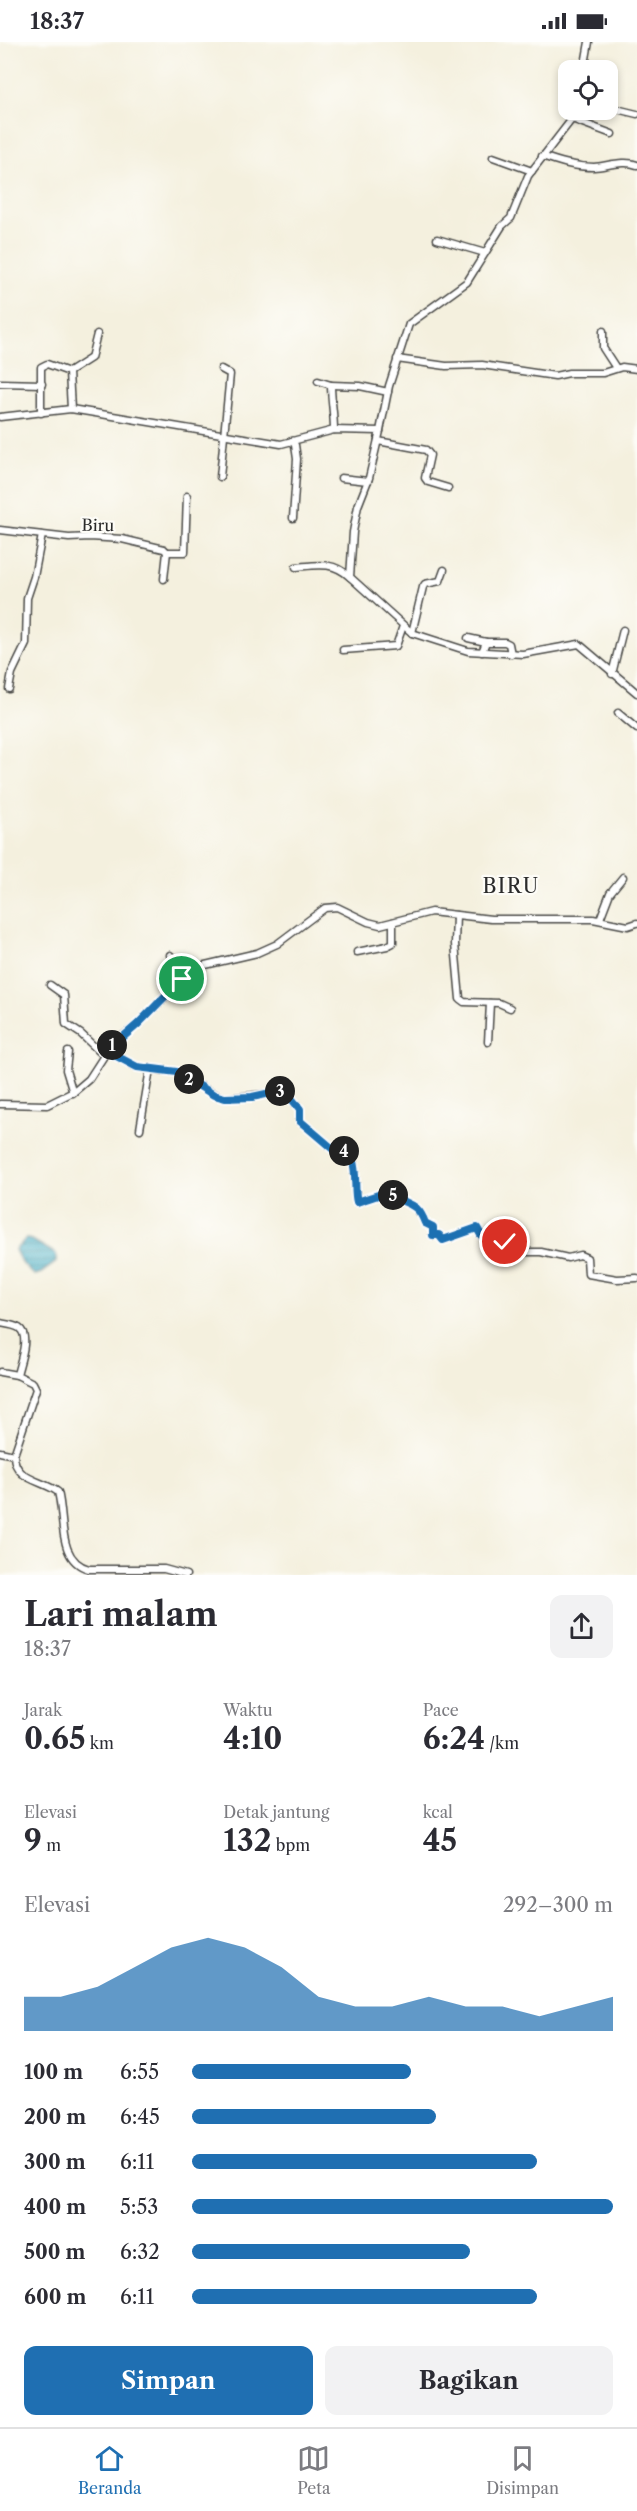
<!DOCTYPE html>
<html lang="id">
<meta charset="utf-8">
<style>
:root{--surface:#fff;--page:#f2f2f3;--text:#2b2b33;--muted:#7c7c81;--line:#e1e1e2;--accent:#1f6fb2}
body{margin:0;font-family:"Libre Caslon Text",serif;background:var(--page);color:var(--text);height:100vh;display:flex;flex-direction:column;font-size:22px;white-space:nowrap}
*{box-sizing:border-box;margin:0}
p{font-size:20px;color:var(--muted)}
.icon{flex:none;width:33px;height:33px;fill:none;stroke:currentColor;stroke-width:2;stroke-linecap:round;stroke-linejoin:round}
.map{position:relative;height:1533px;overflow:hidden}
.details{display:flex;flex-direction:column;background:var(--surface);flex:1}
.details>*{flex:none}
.tools{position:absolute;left:558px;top:18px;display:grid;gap:12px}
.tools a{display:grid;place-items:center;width:60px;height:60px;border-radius:12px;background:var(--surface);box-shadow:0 3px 9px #0003;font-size:30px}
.pin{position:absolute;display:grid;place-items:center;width:51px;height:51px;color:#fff;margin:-26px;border:3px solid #fff;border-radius:50%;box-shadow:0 2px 6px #0007}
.km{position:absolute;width:30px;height:30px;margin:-15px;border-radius:50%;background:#222;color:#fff;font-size:16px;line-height:30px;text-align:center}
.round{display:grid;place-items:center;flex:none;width:63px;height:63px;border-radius:12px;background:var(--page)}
.summary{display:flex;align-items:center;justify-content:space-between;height:102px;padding:0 24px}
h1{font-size:33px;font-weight:700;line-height:45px}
.metrics{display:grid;grid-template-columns:repeat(3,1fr);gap:9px;height:102px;padding:6px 24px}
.metrics div{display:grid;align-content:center}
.metrics b{font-size:30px;font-weight:700}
.metrics small{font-size:16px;font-weight:400}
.metrics p{font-size:16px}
.chart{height:168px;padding:12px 24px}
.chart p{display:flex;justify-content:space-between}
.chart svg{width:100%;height:108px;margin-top:6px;fill:var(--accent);opacity:.7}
.cta{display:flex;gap:12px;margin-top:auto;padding:12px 24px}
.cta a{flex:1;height:69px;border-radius:12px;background:var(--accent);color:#fff;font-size:24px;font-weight:700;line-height:69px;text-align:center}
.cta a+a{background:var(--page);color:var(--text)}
ul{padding:0 24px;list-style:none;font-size:20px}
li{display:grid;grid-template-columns:96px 72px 1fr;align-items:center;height:45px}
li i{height:15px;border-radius:8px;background:var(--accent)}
.status{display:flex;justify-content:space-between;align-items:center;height:42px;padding:0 30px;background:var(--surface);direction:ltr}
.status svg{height:16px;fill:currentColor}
.tab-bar{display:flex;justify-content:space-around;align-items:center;height:84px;border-top:2px solid var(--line);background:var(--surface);font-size:16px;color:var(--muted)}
.tab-bar a{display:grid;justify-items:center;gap:3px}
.tab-bar .current{color:var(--accent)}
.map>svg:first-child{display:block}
</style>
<div class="status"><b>18:37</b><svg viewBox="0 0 49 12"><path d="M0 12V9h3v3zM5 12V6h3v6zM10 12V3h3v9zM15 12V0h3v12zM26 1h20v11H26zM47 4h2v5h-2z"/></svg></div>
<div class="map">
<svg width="637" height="1533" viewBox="0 0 637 1533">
<defs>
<pattern id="water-rules" width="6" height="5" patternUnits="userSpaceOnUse" patternTransform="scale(1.5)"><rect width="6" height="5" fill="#47afc6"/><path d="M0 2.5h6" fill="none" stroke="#3b8fa1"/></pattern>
</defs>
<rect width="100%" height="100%" fill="#fdfcf7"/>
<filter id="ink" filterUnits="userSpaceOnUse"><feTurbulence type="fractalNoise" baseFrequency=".0167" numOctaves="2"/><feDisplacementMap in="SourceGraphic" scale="12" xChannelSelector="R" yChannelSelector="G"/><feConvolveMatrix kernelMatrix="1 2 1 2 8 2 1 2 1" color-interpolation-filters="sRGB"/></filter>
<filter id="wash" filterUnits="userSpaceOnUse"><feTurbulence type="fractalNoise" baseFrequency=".008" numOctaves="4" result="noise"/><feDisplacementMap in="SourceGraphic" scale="24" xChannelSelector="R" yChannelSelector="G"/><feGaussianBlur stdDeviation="1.35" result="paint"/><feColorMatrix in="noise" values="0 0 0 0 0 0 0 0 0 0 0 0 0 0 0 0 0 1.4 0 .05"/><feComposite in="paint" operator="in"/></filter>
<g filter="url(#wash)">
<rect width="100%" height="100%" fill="#f4f0de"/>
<path fill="url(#water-rules)" stroke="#396d78" stroke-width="1.5" d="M26,1197L32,1198L56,1212V1220L41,1231L35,1233C23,1225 21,1219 15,1208Z"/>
</g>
<g filter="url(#ink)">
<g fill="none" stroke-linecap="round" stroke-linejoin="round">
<defs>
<g id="street">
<polyline points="584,28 589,0"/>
<polyline points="608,65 637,72"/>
<polyline points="572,77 612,92"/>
<path d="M542,114C559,120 575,125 594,125C607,124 625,118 637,123"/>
<polyline points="493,115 532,129"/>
<polyline points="437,197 485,211"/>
<polyline points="603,289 603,306 616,326"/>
<polyline points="397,317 446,324 482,323 555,334 569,331 603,331 622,325 637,327"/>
<path d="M318,339L331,343C331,358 334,372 334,388"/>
<polyline points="0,341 42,342"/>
<polyline points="331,343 360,344 388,350"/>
<polyline points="71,367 69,330 91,316 97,292"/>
<polyline points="41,371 41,325 47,322 69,330"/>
<polyline points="0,375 71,367 281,402 334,388 380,389 369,436 358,464 353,490 350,535 412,591 468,609 523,612 579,602 637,651"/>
<polyline points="380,389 389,344 409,282 467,240 502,184 511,176 528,134 572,77 576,68"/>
<polyline points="292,399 295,403 297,417 293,476"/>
<polyline points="378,399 426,408 430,413 425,436 428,440 448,446"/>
<polyline points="220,435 230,332 221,327"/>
<polyline points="341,436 368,439"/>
<polyline points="0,488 69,496 90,495 122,497 164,507 167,510 164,537"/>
<polyline points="167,510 185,510 187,454"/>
<path d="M296,525C317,523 333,519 350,535"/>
<polyline points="412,591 423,545 425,542 440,539 444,528"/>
<polyline points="468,596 486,600"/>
<polyline points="343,608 396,604 403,584"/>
<polyline points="482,610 486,600 505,600 509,602 511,612"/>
<polyline points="612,632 623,588"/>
<polyline points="9,647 12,631 26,602 27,556 34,535 42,493"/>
<polyline points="618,671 637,687"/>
<polyline points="456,873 455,902 460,957 464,960 499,961 510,966"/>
<polyline points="600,877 610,851 623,835"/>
<polyline points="357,910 387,904 393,901 393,880"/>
<polyline points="170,913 187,933"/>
<polyline points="50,943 64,953 66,982 81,992 103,1013"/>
<polyline points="488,1000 490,961"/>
<path d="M107,1009L137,1025L177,1030L214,1052L225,1056L286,1050L300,1067V1079L334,1108C363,1104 352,1144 357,1160L390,1149C404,1165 417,1158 425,1181L433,1185V1193H439L443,1198L477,1186L481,1193L502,1197L511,1210H541L568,1216L580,1213L587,1216L588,1232L617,1237L637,1236"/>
<polyline points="68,1010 66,1028 73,1051"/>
<polyline points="0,1062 47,1063 75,1049 89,1037 111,1003 138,982 187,933 201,924 257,911 277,902 325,866 337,865 368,880 380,883 431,870 491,877 593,877 628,884 637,881"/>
<polyline points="140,1087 150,1027"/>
<path d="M0,1281C5,1282 14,1283 19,1286C31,1294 19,1322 17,1333L33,1341L36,1347L14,1413C14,1438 42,1438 58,1450C65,1475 57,1519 89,1527H164L186,1533"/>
<polyline points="0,1330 17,1333"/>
<polyline points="0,1410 14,1413"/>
</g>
</defs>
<use href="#street" stroke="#494946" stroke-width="9"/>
<use href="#street" stroke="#fff" stroke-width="6"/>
</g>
</g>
<g fill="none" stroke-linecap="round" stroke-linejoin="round" filter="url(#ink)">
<defs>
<path id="route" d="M182,937L138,982L107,1009L137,1025L177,1030L214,1053L225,1056L252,1055L280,1049L286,1050L300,1067V1079L334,1108C363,1105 352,1144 357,1160L390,1149C404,1166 416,1156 425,1181L433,1185V1193H439L443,1198L477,1186L481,1193L497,1194L505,1200"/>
</defs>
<use href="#route" stroke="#fff" stroke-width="12"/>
<use href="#route" stroke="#1f6fb2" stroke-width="8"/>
</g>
<g text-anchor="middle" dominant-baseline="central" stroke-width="4.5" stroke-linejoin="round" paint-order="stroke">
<g font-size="16" fill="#2b2b2b" stroke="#fdfcf7">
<text transform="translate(98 483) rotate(1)">Biru</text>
</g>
<g font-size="20" letter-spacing="1.5" fill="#2b2b2b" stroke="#fdfcf7">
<text x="511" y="844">BIRU</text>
</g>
</g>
</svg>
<div class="tools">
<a><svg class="icon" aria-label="locate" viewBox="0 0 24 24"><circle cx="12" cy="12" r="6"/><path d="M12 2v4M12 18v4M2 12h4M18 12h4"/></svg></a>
</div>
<div class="pin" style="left:182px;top:937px;background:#1e9e55"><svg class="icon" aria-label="arrive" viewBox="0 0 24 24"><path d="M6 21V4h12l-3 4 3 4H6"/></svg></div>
<div class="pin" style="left:505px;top:1200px;background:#d93025"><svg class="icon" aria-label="check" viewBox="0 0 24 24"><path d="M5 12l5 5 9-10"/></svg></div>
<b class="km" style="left:112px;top:1003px">1</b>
<b class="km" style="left:189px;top:1037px">2</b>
<b class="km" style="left:280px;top:1049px">3</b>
<b class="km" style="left:344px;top:1109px">4</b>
<b class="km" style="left:393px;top:1153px">5</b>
</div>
<section class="details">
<div class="summary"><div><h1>Lari malam</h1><p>18:37</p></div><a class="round"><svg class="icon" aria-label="share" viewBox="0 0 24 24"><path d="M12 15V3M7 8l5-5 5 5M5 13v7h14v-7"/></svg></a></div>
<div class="metrics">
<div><p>Jarak</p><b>0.65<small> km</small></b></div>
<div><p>Waktu</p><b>4:10</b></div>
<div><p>Pace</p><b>6:24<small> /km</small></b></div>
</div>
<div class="metrics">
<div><p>Elevasi</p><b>9<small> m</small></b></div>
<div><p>Detak jantung</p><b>132<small> bpm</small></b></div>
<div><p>kcal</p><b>45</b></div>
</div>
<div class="chart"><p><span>Elevasi</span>292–300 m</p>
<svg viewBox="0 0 160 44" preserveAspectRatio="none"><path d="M0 44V30L10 30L20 26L30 18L40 10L50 6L60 10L70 18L80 30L90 34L100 34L110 30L120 34L130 34L140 38L150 34L160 30V44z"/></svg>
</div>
<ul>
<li><b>100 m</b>6:55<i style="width:52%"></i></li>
<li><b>200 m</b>6:45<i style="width:58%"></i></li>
<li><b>300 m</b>6:11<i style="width:82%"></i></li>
<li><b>400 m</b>5:53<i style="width:100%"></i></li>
<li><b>500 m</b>6:32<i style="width:66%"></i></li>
<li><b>600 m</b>6:11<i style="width:82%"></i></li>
</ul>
<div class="cta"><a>Simpan</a><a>Bagikan</a></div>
</section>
<nav class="tab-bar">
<a class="current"><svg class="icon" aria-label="home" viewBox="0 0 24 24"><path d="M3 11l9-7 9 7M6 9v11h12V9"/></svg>Beranda</a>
<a><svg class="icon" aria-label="map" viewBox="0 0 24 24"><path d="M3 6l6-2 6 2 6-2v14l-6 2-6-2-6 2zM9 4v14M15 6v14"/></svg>Peta</a>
<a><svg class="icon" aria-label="saved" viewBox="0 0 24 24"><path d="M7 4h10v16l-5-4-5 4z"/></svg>Disimpan</a>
</nav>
